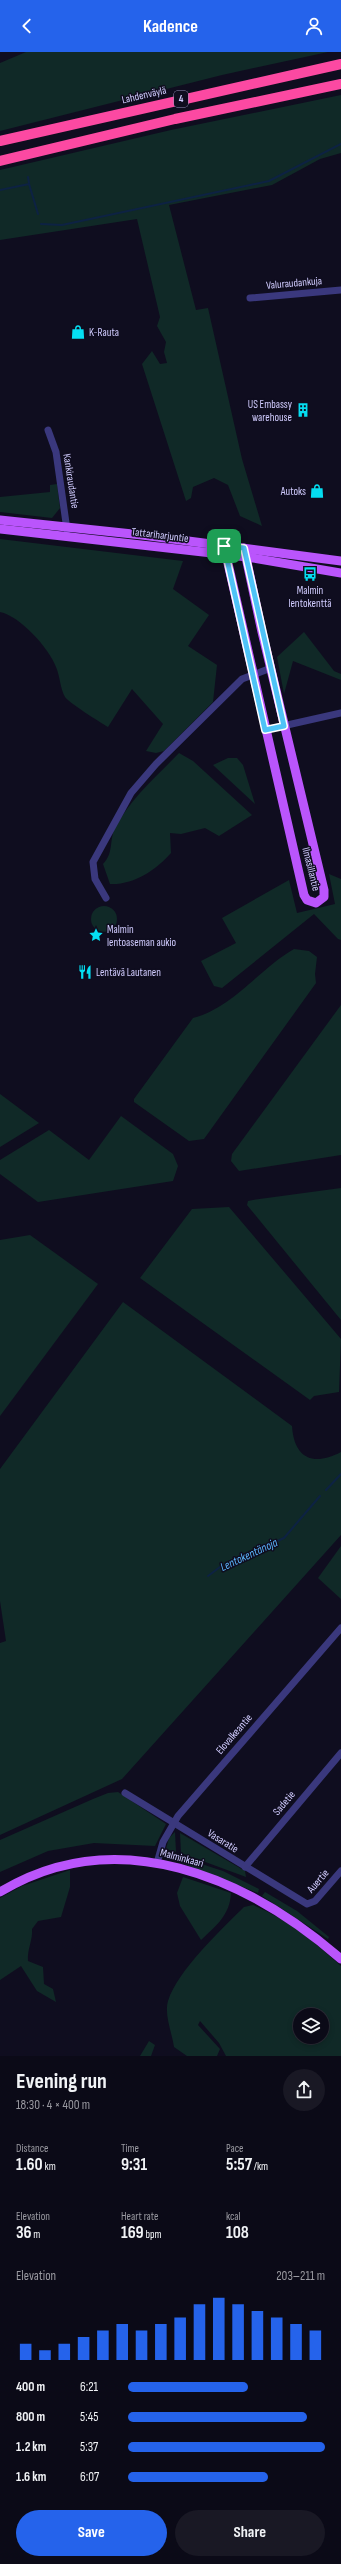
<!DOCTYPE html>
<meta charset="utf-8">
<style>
:root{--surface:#0b0a17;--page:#191824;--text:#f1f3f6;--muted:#9a9aa1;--line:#2b2b36;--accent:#2563eb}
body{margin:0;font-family:"Sofia Sans Condensed",sans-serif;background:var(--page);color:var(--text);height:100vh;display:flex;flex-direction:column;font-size:15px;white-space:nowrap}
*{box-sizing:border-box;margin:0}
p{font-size:13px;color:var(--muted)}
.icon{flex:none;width:22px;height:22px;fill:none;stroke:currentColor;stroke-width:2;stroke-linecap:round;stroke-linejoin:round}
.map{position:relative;height:2004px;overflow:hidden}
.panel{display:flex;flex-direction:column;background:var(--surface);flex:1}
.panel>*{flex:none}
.buttons{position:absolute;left:293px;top:1956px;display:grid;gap:8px}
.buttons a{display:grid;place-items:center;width:36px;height:36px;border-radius:50%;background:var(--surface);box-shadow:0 2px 6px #0003,0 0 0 1px var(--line);font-size:20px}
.pin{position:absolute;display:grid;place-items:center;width:34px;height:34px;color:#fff;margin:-17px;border-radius:8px;box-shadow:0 2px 6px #0006}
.round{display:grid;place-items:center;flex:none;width:42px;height:42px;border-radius:21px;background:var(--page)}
.headline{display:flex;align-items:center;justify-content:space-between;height:68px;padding:0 16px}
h1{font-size:22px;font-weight:700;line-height:30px}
.metrics{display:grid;grid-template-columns:repeat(3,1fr);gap:6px;height:68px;padding:4px 16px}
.metrics div{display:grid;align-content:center}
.metrics b{font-size:17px;font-weight:700}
.metrics small{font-size:11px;font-weight:400}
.metrics p{font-size:11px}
.chart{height:112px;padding:8px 16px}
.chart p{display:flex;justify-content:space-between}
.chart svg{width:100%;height:72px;margin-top:4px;stroke:var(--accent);stroke-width:6}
.cta{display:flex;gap:8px;margin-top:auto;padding:8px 16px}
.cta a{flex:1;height:46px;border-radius:24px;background:var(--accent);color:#fff;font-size:16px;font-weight:700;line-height:46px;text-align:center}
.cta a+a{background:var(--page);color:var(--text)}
ul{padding:0 16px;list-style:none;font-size:13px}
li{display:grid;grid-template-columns:64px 48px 1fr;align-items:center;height:30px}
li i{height:10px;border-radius:5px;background:var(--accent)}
header{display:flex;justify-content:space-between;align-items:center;height:52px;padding:0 16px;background:var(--accent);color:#fff;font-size:18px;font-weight:700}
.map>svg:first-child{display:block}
</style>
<header><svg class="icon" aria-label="back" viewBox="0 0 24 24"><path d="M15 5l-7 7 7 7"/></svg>Kadence<svg class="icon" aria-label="person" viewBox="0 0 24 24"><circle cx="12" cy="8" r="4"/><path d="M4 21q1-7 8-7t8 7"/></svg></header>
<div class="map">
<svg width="341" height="2004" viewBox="0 0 341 2004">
<rect width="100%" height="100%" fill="#0f0d1f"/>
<g fill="#102927" fill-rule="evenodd">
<polygon points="26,0 328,0 222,23 0,79 0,11"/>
<polygon points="341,43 341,101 320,107 272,133 169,153 196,258 208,256 242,407 262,474 240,464 228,433 214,426 193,435 191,446 186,449 142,312 152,299 160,312 167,311 164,300 166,290 157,274 160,265 137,167 0,188 0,118 171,78"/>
<polygon points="57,432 60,456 52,466 0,460 0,445 50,440 50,433"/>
<path d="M0,487L183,509L173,537L209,563L188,594L217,613L213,650L164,699L156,701L146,699L163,672L132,637L108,675C100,670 69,651 65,645C60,636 60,624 56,615C49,596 20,564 0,560Z"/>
<polygon points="304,580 334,619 341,622 341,628 293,609 284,642 277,605"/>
<path d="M179,701L193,709L252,763L219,784L205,776L181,782L170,781L171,801C156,818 134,833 110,832L103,812C114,801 109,788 115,776C131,746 156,725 179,701Z"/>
<polygon points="228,706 237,706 243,713 255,752 213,713"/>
<polygon points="329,822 341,827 341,888 338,887 314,862 222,936 214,934 201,909 236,891 222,866 289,828 297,861 335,852"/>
<circle cx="104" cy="867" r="13"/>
<path d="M294,897L309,899L317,905L315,922L316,931L204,1087L189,1089L134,1050V1047L193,966C233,956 259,917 294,897Z"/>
<polygon points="341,953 341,1103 239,1119 231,1109 232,1102"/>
<polygon points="0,1042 39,1071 0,1095"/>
<polygon points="121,1064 173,1102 178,1114 173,1129 38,1150 0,1122 0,1108 49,1078 89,1108"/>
<polygon points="341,1136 341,1268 247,1153 248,1149 253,1148"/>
<polygon points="229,1155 341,1287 339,1340 314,1344 310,1348 140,1226 192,1157"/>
<polygon points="30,1183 98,1232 0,1364 0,1188"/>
<path d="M123,1250L292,1374C294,1406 313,1415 341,1400V1483L122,1727L0,1783V1591L6,1589L0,1549V1417Z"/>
<polygon points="341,1494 341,1547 318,1526"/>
<polygon points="118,1740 166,1772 155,1794 94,1791 48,1799 0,1820 0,1788 93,1747 108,1741"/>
<polygon points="175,1780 176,1800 166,1797 169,1786"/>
<polygon points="180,1781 245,1819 246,1825 181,1801"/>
<polygon points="183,1806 223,1819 259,1837 258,1841 182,1811"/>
<path d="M70,1818V1835L61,1865L38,1869L32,1877C33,1888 27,1897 28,1909L43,1915L44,1932L53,1937L56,1950L37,1939L21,1914L0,1928V1846L22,1834Z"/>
<path d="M183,1825L231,1841C230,1863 216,1874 201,1888L180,1854L177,1841Z"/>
<polygon points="265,1840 297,1859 329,1885 328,1887 262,1844"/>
<path d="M253,1853C286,1866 315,1890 341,1914V2004H226L219,1991L200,1969L198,1973L220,1997L217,2004H187L174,1995C172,1981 164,1962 168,1949C178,1918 221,1878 244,1855ZM300,1963H322V1985H300Z"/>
<polygon points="149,1989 155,1993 151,2004 140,2004"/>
</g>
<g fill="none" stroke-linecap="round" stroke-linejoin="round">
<g stroke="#0d2243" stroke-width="2">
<polyline points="28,125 29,131"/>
<polyline points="0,138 29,132 38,162"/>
<polyline points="41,172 62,173 269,129 341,92"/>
<polyline points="326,1438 341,1422"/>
<polyline points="208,1524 220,1515 284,1486 320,1444"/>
</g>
<g stroke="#3a387d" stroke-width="7">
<polyline points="250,246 341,238"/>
<polyline points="48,378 56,400 67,478"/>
<polyline points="265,678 341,661"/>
<polyline points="106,846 95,827 93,810 131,741 156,712 242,627 271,616"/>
<polyline points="125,1741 307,1852 315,1849 341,1819"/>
<polyline points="157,1811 163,1790 178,1764 341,1576"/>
<polyline points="245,1815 341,1701"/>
</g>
<g stroke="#ba55fc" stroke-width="9">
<polyline points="0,468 142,483 341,509"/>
<polyline points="0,477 247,505 341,521"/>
<polyline points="224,494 304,843 307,848 316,851 324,845 324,838 262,580 244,496"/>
<path d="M0,1840C117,1769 247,1825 341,1907"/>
</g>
<g stroke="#fc49a2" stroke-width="10">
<polyline points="0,89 341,12"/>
<polyline points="0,109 175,67 341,32"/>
</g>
</g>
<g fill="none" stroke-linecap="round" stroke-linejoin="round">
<defs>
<polygon id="route" points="224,494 244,496 284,674 265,678"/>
</defs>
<use href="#route" stroke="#fff" stroke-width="8"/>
<use href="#route" stroke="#4fc3f7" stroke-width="5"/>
</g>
<defs>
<symbol id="shop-bare" viewBox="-9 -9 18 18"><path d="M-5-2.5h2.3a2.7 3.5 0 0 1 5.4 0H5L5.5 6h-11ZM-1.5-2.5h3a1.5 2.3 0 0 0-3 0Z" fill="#05ddf1" stroke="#0f0d1f" stroke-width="2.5" paint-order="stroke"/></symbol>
<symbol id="building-bare" viewBox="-9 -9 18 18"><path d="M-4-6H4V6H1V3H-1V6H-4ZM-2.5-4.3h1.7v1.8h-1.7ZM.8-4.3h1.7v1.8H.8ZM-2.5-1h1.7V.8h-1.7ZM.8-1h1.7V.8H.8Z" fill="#05ddf1" stroke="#0f0d1f" stroke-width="2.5" paint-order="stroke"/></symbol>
<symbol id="bus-bare" viewBox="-9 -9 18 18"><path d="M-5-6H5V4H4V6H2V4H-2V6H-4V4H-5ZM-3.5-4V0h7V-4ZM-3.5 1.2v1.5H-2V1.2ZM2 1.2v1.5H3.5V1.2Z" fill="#05ddf1" stroke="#0f0d1f" stroke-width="2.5" paint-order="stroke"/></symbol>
<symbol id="sight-bare" viewBox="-9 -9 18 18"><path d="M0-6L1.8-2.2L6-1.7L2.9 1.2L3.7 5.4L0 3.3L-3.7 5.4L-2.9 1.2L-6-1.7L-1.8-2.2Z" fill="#05ddf1" stroke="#0f0d1f" stroke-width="2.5" paint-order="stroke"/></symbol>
<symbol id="restaurant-bare" viewBox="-9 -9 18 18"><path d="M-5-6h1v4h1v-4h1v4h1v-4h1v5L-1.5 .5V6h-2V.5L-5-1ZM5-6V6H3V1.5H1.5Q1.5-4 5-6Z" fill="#05ddf1" stroke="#0f0d1f" stroke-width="2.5" paint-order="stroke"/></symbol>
</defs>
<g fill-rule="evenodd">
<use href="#shop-bare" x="68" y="270" width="20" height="20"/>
<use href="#building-bare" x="293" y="348" width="20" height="20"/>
<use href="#shop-bare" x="307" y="429" width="20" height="20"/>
<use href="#bus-bare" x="300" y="512" width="20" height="20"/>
<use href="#sight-bare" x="86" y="873" width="20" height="20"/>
<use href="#restaurant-bare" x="75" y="910" width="20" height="20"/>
</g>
<g text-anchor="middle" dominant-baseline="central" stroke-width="3" stroke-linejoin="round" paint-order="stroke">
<rect fill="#0f0d1f" stroke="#9692bb" stroke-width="1" x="174" y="39" width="14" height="16" rx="3"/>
<g font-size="10" font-weight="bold" fill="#d0cbfe">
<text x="181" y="47">4</text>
</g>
<g font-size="11" fill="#d0cbfe" stroke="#0f0d1f">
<text transform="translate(144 43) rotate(-13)">Lahdenväylä</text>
<text transform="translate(294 231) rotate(-5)">Valuraudankuja</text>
<text transform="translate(71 429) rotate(81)">Kankiraudantie</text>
<text transform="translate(160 483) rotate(7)">Tattariharjuntie</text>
<text transform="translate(311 817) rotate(76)">Ilmasillantie</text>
<text transform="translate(234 1682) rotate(-49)">Elovalkeantie</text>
<text transform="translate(284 1751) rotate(-50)">Sadetie</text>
<text transform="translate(223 1789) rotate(32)">Vasaratie</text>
<text transform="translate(182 1806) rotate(15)">Malminkaari</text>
<text transform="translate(318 1829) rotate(-49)">Auertie</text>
</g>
<g font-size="11" fill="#d0cbfe" stroke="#0f0d1f" text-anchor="start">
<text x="89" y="280">K-Rauta</text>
<text x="292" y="352" text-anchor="end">US Embassy<tspan x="292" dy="13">warehouse</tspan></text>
<text x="306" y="439" text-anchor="end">Autoks</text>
<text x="310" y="538" text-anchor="middle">Malmin<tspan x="310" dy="13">lentokenttä</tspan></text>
<text x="107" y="877">Malmin<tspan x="107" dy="13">lentoaseman aukio</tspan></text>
<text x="96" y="920">Lentävä Lautanen</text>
</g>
<g font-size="12" font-style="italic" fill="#5bb5fc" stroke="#0f0d1f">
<text transform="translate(249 1503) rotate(-25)">Lentokentänoja</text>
</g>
</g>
</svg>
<div class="buttons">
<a><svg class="icon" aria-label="layers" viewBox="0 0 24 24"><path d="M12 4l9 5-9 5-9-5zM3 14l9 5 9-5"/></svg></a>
</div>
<div class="pin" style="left:224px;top:494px;background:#1e9e55"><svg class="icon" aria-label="arrive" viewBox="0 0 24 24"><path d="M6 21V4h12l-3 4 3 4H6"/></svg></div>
</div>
<section class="panel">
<div class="headline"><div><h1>Evening run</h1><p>18:30 · 4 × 400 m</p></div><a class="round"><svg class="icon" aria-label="share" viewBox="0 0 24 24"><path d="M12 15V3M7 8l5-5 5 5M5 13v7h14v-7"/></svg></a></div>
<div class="metrics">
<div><p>Distance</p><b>1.60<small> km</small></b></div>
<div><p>Time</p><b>9:31</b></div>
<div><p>Pace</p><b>5:57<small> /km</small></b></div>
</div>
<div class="metrics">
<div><p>Elevation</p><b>36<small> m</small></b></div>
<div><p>Heart rate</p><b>169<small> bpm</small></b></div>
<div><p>kcal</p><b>108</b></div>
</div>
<div class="chart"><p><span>Elevation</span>203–211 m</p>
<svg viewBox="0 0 160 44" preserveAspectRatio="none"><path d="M5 44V34M15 44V38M25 44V34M35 44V30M45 44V26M55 44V22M65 44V26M75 44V22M85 44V18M95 44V10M105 44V6M115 44V10M125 44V14M135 44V18M145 44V22M155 44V26"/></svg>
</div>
<ul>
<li><b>400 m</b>6:21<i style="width:61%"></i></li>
<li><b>800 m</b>5:45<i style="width:91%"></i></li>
<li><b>1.2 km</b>5:37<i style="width:100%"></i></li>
<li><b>1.6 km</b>6:07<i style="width:71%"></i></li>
</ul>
<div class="cta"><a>Save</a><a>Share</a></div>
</section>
